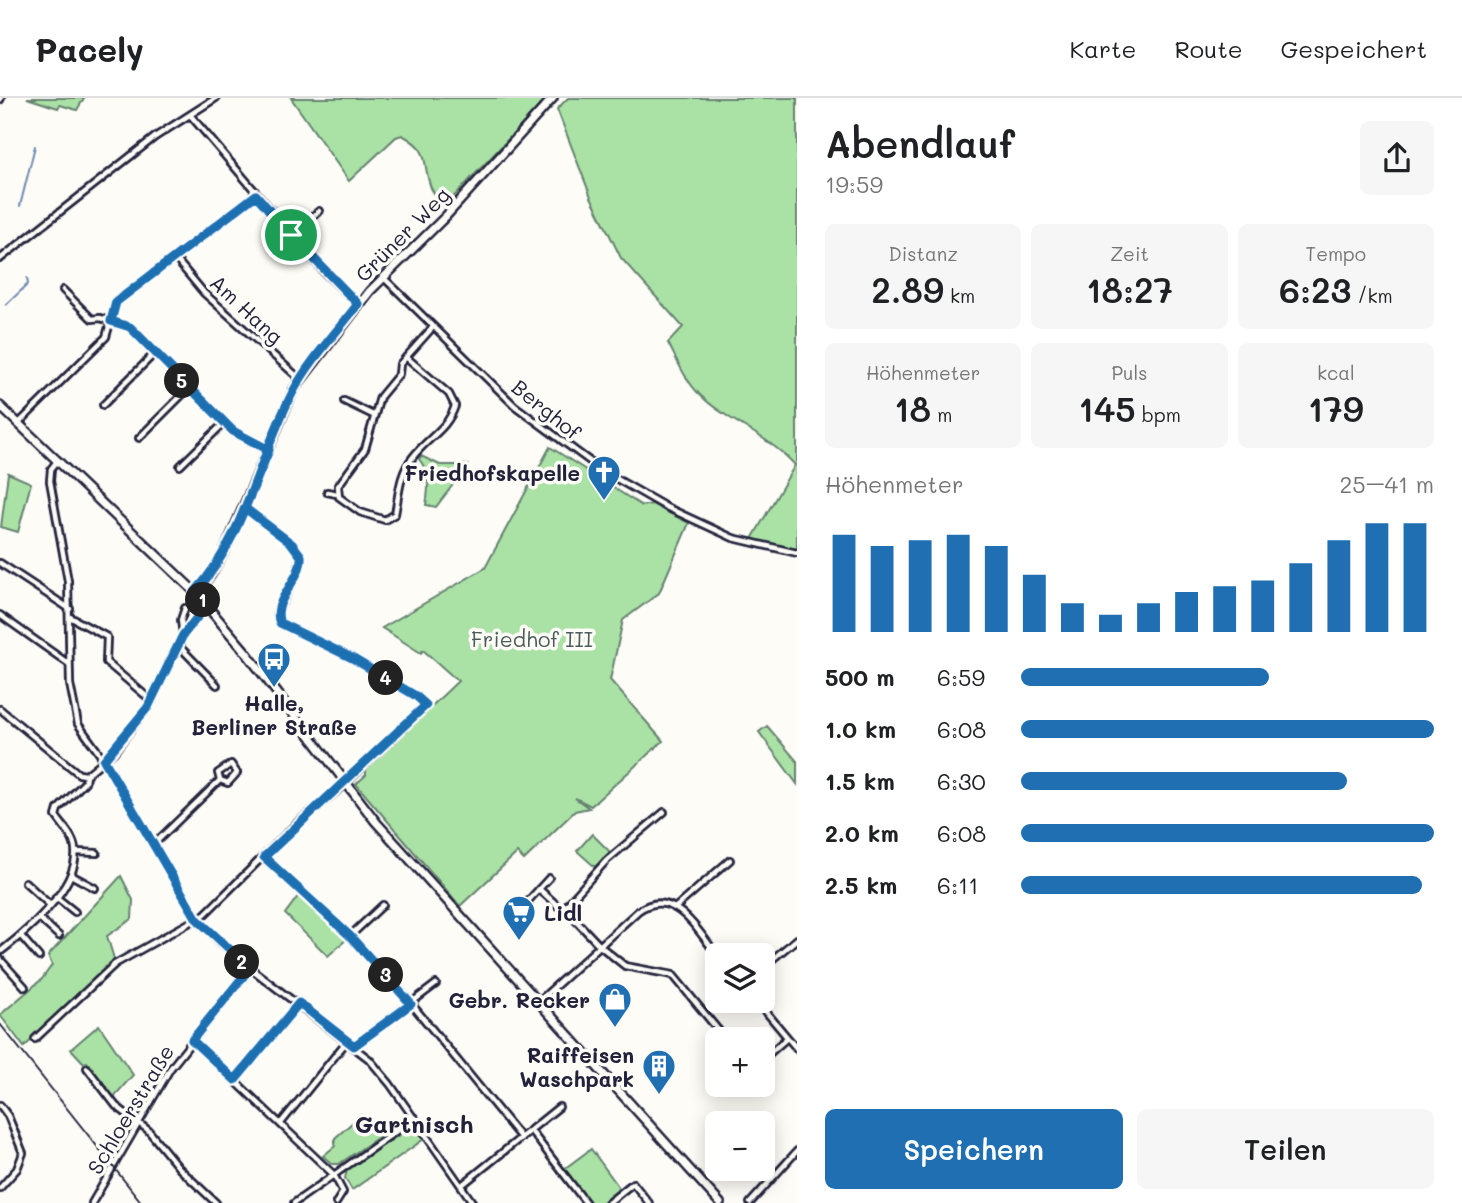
<!DOCTYPE html>
<html lang="de">
<meta charset="utf-8">
<style>
:root{--surface:#fff;--page:#f6f6f6;--text:#202124;--muted:#757577;--line:#e0e0e0;--accent:#1f6fb2}
body{margin:0;font-family:Mali,sans-serif;background:var(--page);color:var(--text);height:100vh;display:flex;flex-direction:column;font-size:26px;white-space:nowrap}
*{box-sizing:border-box;margin:0}
p{font-size:23px;color:var(--muted)}
.icon{flex:none;width:38px;height:38px;fill:none;stroke:currentColor;stroke-width:2;stroke-linecap:round;stroke-linejoin:round}
.map{position:relative;flex:1;overflow:hidden}
.details{display:flex;flex-direction:column;background:var(--surface);width:665px}
.details>*{flex:none}
.tools{position:absolute;left:705px;top:845px;display:grid;gap:14px}
.tools a{display:grid;place-items:center;width:70px;height:70px;border-radius:10px;background:var(--surface);box-shadow:0 4px 18px #0003;font-size:35px}
.pin{position:absolute;display:grid;place-items:center;width:60px;height:60px;color:#fff;margin:-30px;border:4px solid #fff;border-radius:50%;box-shadow:0 2px 7px #0007}
.km{position:absolute;width:35px;height:35px;margin:-18px;border-radius:50%;background:#222;color:#fff;font-size:19px;line-height:35px;text-align:center}
.round{display:grid;place-items:center;flex:none;width:74px;height:74px;border-radius:10px;background:var(--page)}
.overview{display:flex;align-items:center;justify-content:space-between;height:119px;padding:0 28px}
h1{font-size:38px;font-weight:600;line-height:52px}
.figures{display:grid;grid-template-columns:repeat(3,1fr);gap:10px;height:119px;padding:7px 28px}
.figures div{display:grid;align-content:center;border-radius:10px;background:var(--page);text-align:center}
.figures b{font-size:35px;font-weight:600}
.figures small{font-size:19px;font-weight:400}
.figures p{font-size:19px}
.chart{height:196px;padding:14px 28px}
.chart p{display:flex;justify-content:space-between}
.chart svg{width:100%;height:126px;margin-top:7px;stroke:var(--accent);stroke-width:6}
.button{display:flex;gap:14px;margin-top:auto;padding:14px 28px}
.button a{flex:1;height:80px;border-radius:10px;background:var(--accent);color:#fff;font-size:28px;font-weight:600;line-height:80px;text-align:center}
.button a+a{background:var(--page);color:var(--text)}
ul{padding:0 28px;list-style:none;font-size:23px}
li{display:grid;grid-template-columns:112px 84px 1fr;align-items:center;height:52px}
li i{height:18px;border-radius:9px;background:var(--accent)}
header{display:flex;align-items:center;gap:42px;box-sizing:border-box;height:98px;padding:0 35px;background:var(--surface);border-bottom:2px solid var(--line)}
header strong{font-size:33px}
nav{display:flex;gap:38px;margin-inline-start:auto;font-size:24px}
main{display:flex;flex:1;min-height:0}
.map>svg:first-child{display:block}
</style>
<header>
<strong>Pacely</strong>
<nav><a>Karte</a><a>Route</a><a>Gespeichert</a></nav>
</header>
<main>
<div class="map">
<svg width="797" height="1105" viewBox="0 0 797 1105">
<rect width="100%" height="100%" fill="#fdfcf7"/>
<filter id="ink" filterUnits="userSpaceOnUse"><feTurbulence type="fractalNoise" baseFrequency=".0143" numOctaves="2"/><feDisplacementMap in="SourceGraphic" scale="14" xChannelSelector="R" yChannelSelector="G"/><feConvolveMatrix kernelMatrix="1 2 1 2 8 2 1 2 1" color-interpolation-filters="sRGB"/></filter>
<g filter="url(#ink)">
<g fill="#aae2a6" stroke="#668270" stroke-width="2">
<polygon points="27,0 84,0 77,12 60,7 58,10"/>
<path d="M291,0H547L444,109C440,103 434,96 431,90C421,63 432,53 402,37L396,39L349,83Z"/>
<path d="M568,0H797V451L752,441L795,367C767,336 727,324 699,296C685,282 677,262 668,245L683,229L621,160L591,99L557,11Z"/>
<polygon points="550,349 642,408 652,406 689,425 659,495 623,522 610,582 663,643 591,708 575,700 589,710 575,713 524,762 517,755 460,808 356,686 366,677 366,671 458,583 423,552 421,555 382,530 485,470"/>
<path d="M421,358L440,367H468L436,409L426,407C429,390 430,375 419,361Z"/>
<polygon points="8,375 31,385 18,434 1,429"/>
<polygon points="767,628 797,663 797,686 759,634"/>
<polygon points="592,736 610,754 595,769 577,753"/>
<polygon points="121,778 133,802 132,821 107,838 115,864 24,949 0,917 42,881 52,867 48,858"/>
<polygon points="299,797 348,840 328,858 285,816"/>
<polygon points="99,927 133,977 113,1000 87,964 84,965 71,951"/>
<polygon points="361,1017 380,1038 339,1066 332,1066 323,1058 335,1048 335,1040"/>
<polygon points="408,1031 417,1032 424,1041 352,1092 345,1080 347,1072"/>
<polygon points="591,1051 618,1088 617,1093 602,1105 590,1105 564,1071"/>
</g>
<g fill="none" stroke-linecap="round" stroke-linejoin="round">
<g stroke="#6f8baf" stroke-width="2">
<polyline points="20,108 35,48"/>
<polyline points="6,207 28,186 27,180"/>
</g>
<defs>
<g id="street">
<polyline points="0,2 1,0"/>
<polyline points="191,18 324,174 358,206"/>
<polyline points="291,137 319,113"/>
<polyline points="175,160 204,195 301,282"/>
<polyline points="0,161 155,39 216,0"/>
<polyline points="384,180 515,308 603,373 666,409 733,440 797,455"/>
<polyline points="63,192 92,221 100,220 130,229 233,333 268,352"/>
<path d="M406,259L449,296L455,308C447,332 427,340 413,359C399,376 399,396 395,416L385,422L360,414L339,399L338,388L365,351L380,299L399,276L400,266L433,229"/>
<polyline points="344,303 373,317"/>
<polyline points="103,307 155,255"/>
<polyline points="19,325 106,239 116,204 256,97"/>
<polyline points="139,340 189,290"/>
<polyline points="58,362 51,371 50,383 68,483 70,586 78,626 104,662 197,821 237,860 369,961 390,986 473,1105"/>
<polyline points="180,368 224,325"/>
<polyline points="327,394 337,396"/>
<polyline points="0,465 70,511"/>
<polyline points="0,517 69,566"/>
<polyline points="70,519 107,539 106,564 152,603"/>
<polyline points="183,537 181,522 185,510"/>
<polyline points="180,549 217,587"/>
<polyline points="0,611 79,676 86,677"/>
<polyline points="153,747 220,682 218,675 231,666 237,675 228,685 220,682"/>
<polyline points="76,754 97,755"/>
<polyline points="264,759 350,838 405,898 521,1040"/>
<polyline points="71,777 95,790"/>
<polyline points="25,784 50,807"/>
<polyline points="539,791 559,809 564,810 600,848 625,868 673,877 719,933"/>
<polyline points="56,799 75,814"/>
<polyline points="676,809 730,762"/>
<polyline points="564,810 606,763 664,714"/>
<polyline points="519,813 549,780"/>
<polyline points="39,820 59,838"/>
<polyline points="21,838 39,859"/>
<polyline points="350,838 383,807"/>
<path d="M0,854C27,833 80,788 75,751C74,739 63,728 56,718L58,711L85,684L86,677L114,654L148,609L183,537L207,507"/>
<polyline points="0,861 25,889"/>
<polyline points="763,869 797,841"/>
<polyline points="757,903 797,951"/>
<path d="M538,904L638,813C674,787 698,834 718,858"/>
<polyline points="35,941 115,866 205,816 296,726 342,689 426,607 416,598 352,560 280,525 277,515 299,471 301,458 292,446 245,410"/>
<polyline points="192,942 334,1077 343,1094 336,1105"/>
<polyline points="354,948 436,886"/>
<polyline points="763,961 787,940"/>
<polyline points="87,970 116,1008 148,1032 179,1070 216,1105"/>
<polyline points="235,982 299,905"/>
<polyline points="763,985 768,987"/>
<polyline points="0,1007 8,1018 23,1055 17,1071 0,1090"/>
<polyline points="281,1025 347,943"/>
<polyline points="531,1033 586,1105"/>
<polyline points="462,1087 559,1009"/>
<polyline points="92,1105 170,971 250,870"/>
<polyline points="294,1105 415,1020"/>
<polyline points="608,1105 633,1085 649,1105"/>
<polyline points="750,1105 797,1053"/>
</g>
<g id="secondary">
<polyline points="0,308 195,494 245,553 376,724 720,1105"/>
<polyline points="195,494 210,478 224,454 294,291 370,193 446,118 553,0"/>
</g>
</defs>
<use href="#street" stroke="#22223b" stroke-width="10"/>
<use href="#secondary" stroke="#22223b" stroke-width="12"/>
<use href="#street" stroke="#fdfcf7" stroke-width="4.5"/>
<use href="#secondary" stroke="#fdfcf7" stroke-width="7"/>
<polyline stroke="#22223b" stroke-width="2" points="0,926 142,1105"/>
</g>
</g>
<g fill="none" stroke-linecap="round" stroke-linejoin="round" filter="url(#ink)">
<defs>
<path id="route" d="M291,137L358,206C337,234 310,262 294,292C258,358 247,437 195,494L207,507L183,537L148,609L104,662L197,821L250,870L192,942L235,982L299,905L354,948L411,906L350,838L264,759L426,607L416,598L352,560L280,525C270,503 303,481 301,458L292,446L245,410L269,352L233,333L130,229L111,223L116,204L256,97L291,137"/>
</defs>
<use href="#route" stroke="#fff" stroke-width="14"/>
<use href="#route" stroke="#1f6fb2" stroke-width="9"/>
</g>
<defs>
<symbol id="church-pin" viewBox="-11 -11 22 30"><path d="M0 17L-7.5 6A9.5 9.5 0 1 1 7.5 6Z" fill="#1f6fb2" stroke="#fdfcf7"/><path d="M-1.2-6h2.4v3.5h3.3v2.4h-3.3V6h-2.4V-.1h-3.3v-2.4h3.3Z" fill="#fff"/></symbol>
<symbol id="bus-pin" viewBox="-11 -11 22 30"><path d="M0 17L-7.5 6A9.5 9.5 0 1 1 7.5 6Z" fill="#1f6fb2" stroke="#fdfcf7"/><path d="M-5-6H5V4H4V6H2V4H-2V6H-4V4H-5ZM-3.5-4V0h7V-4ZM-3.5 1.2v1.5H-2V1.2ZM2 1.2v1.5H3.5V1.2Z" fill="#fff"/></symbol>
<symbol id="supermarket-pin" viewBox="-11 -11 22 30"><path d="M0 17L-7.5 6A9.5 9.5 0 1 1 7.5 6Z" fill="#1f6fb2" stroke="#fdfcf7"/><path d="M-6-5.5h2.5l.6 2H6L4.5 2H-2.5L-4.4-4H-6ZM-1.5 3.2a1.3 1.3 0 1 0 .1 0ZM3 3.2a1.3 1.3 0 1 0 .1 0Z" fill="#fff"/></symbol>
<symbol id="shop-pin" viewBox="-11 -11 22 30"><path d="M0 17L-7.5 6A9.5 9.5 0 1 1 7.5 6Z" fill="#1f6fb2" stroke="#fdfcf7"/><path d="M-5-2.5h2.3a2.7 3.5 0 0 1 5.4 0H5L5.5 6h-11ZM-1.5-2.5h3a1.5 2.3 0 0 0-3 0Z" fill="#fff"/></symbol>
<symbol id="building-pin" viewBox="-11 -11 22 30"><path d="M0 17L-7.5 6A9.5 9.5 0 1 1 7.5 6Z" fill="#1f6fb2" stroke="#fdfcf7"/><path d="M-4-6H4V6H1V3H-1V6H-4ZM-2.5-4.3h1.7v1.8h-1.7ZM.8-4.3h1.7v1.8H.8ZM-2.5-1h1.7V.8h-1.7ZM.8-1h1.7V.8H.8Z" fill="#fff"/></symbol>
</defs>
<g fill-rule="evenodd">
<use href="#church-pin" x="585" y="355" width="38" height="52"/>
<use href="#bus-pin" x="255" y="542" width="38" height="52"/>
<use href="#supermarket-pin" x="500" y="795" width="38" height="52"/>
<use href="#shop-pin" x="596" y="882" width="38" height="52"/>
<use href="#building-pin" x="640" y="949" width="38" height="52"/>
</g>
<g text-anchor="middle" dominant-baseline="central" stroke-width="7" stroke-linejoin="round" paint-order="stroke">
<g font-size="21" fill="#22223b" stroke="#fdfcf7">
<text transform="translate(402 136) rotate(-45)">Grüner Weg</text>
<text transform="translate(247 211) rotate(43)">Am Hang</text>
<text transform="translate(547 311) rotate(39)">Berghof</text>
<text transform="translate(130 1011) rotate(-59)">Schloerstraße</text>
</g>
<g font-size="21" font-weight="bold" fill="#22223b" stroke="#fdfcf7" text-anchor="end">
<text x="580" y="374">Friedhofskapelle</text>
<text x="274" y="604" text-anchor="middle">Halle,<tspan x="274" dy="24">Berliner Straße</tspan></text>
<text x="544" y="814" text-anchor="start">Lidl</text>
<text x="590" y="901">Gebr. Recker</text>
<text x="634" y="956">Raiffeisen<tspan x="634" dy="24">Waschpark</tspan></text>
</g>
<g font-size="21" fill="#4b5c5b" stroke="#fdfcf7">
<text x="532" y="540">Friedhof III</text>
</g>
<g font-size="24" font-weight="bold" fill="#22223b" stroke="#fdfcf7">
<text x="414" y="1025">Gartnisch</text>
</g>
</g>
</svg>
<div class="tools">
<a><svg class="icon" aria-label="layers" viewBox="0 0 24 24"><path d="M12 4l9 5-9 5-9-5zM3 14l9 5 9-5"/></svg></a>
<a>+</a>
<a>−</a>
</div>
<div class="pin" style="left:291px;top:137px;background:#1e9e55"><svg class="icon" aria-label="arrive" viewBox="0 0 24 24"><path d="M6 21V4h12l-3 4 3 4H6"/></svg></div>
<b class="km" style="left:203px;top:502px">1</b>
<b class="km" style="left:242px;top:864px">2</b>
<b class="km" style="left:386px;top:877px">3</b>
<b class="km" style="left:386px;top:580px">4</b>
<b class="km" style="left:182px;top:283px">5</b>
</div>
<section class="details">
<div class="overview"><div><h1>Abendlauf</h1><p>19:59</p></div><a class="round"><svg class="icon" aria-label="share" viewBox="0 0 24 24"><path d="M12 15V3M7 8l5-5 5 5M5 13v7h14v-7"/></svg></a></div>
<div class="figures">
<div><p>Distanz</p><b>2.89<small> km</small></b></div>
<div><p>Zeit</p><b>18:27</b></div>
<div><p>Tempo</p><b>6:23<small> /km</small></b></div>
</div>
<div class="figures">
<div><p>Höhenmeter</p><b>18<small> m</small></b></div>
<div><p>Puls</p><b>145<small> bpm</small></b></div>
<div><p>kcal</p><b>179</b></div>
</div>
<div class="chart"><p><span>Höhenmeter</span>25–41 m</p>
<svg viewBox="0 0 160 44" preserveAspectRatio="none"><path d="M5 44V10M15 44V14M25 44V12M35 44V10M45 44V14M55 44V24M65 44V34M75 44V38M85 44V34M95 44V30M105 44V28M115 44V26M125 44V20M135 44V12M145 44V6M155 44V6"/></svg>
</div>
<ul>
<li><b>500 m</b>6:59<i style="width:60%"></i></li>
<li><b>1.0 km</b>6:08<i style="width:100%"></i></li>
<li><b>1.5 km</b>6:30<i style="width:79%"></i></li>
<li><b>2.0 km</b>6:08<i style="width:100%"></i></li>
<li><b>2.5 km</b>6:11<i style="width:97%"></i></li>
</ul>
<div class="button"><a>Speichern</a><a>Teilen</a></div>
</section>
</main>
